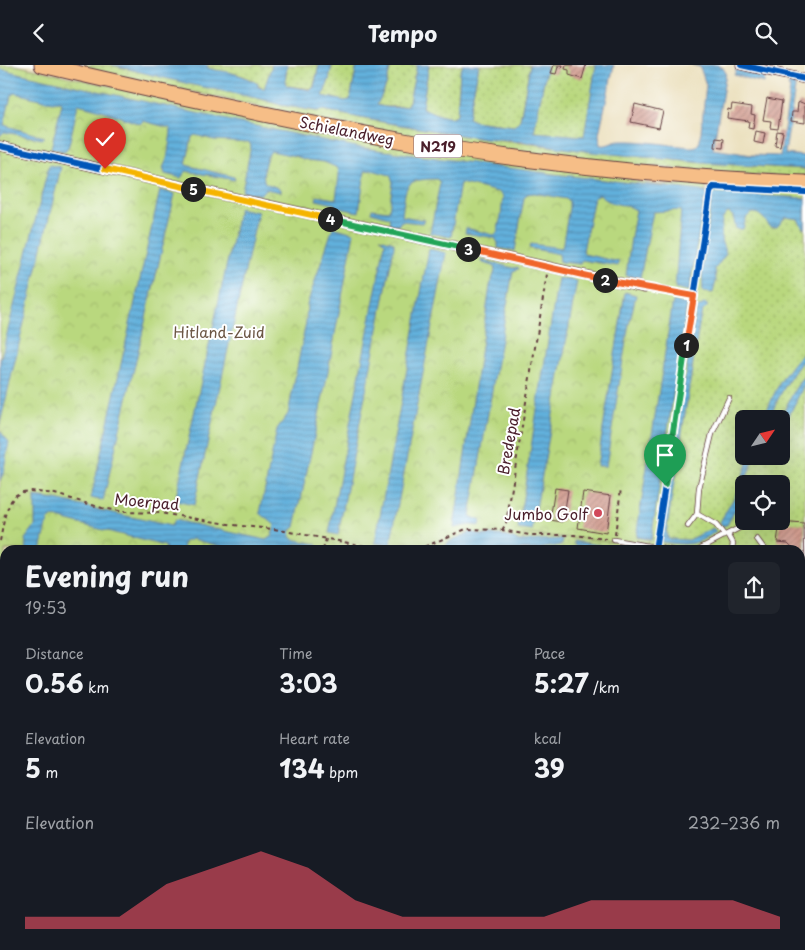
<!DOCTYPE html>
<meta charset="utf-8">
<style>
:root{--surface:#171b24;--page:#20242c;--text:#f1f3f6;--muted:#9ea1a6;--accent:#d1495b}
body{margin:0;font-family:"Playpen Sans",sans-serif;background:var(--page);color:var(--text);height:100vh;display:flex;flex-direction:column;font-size:19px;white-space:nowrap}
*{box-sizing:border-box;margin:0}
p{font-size:16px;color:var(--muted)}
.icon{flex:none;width:28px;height:28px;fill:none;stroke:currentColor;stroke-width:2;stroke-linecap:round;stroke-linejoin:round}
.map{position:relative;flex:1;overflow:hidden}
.details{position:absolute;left:0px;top:480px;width:805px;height:405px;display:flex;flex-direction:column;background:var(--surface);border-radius:15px 15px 0 0;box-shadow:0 5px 20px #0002}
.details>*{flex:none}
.needle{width:32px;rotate:55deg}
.buttons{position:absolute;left:735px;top:345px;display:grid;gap:10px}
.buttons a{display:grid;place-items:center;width:55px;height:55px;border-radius:8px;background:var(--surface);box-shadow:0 5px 20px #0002;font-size:25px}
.pin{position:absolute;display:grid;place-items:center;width:42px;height:42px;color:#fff;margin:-51px -21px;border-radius:50% 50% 50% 0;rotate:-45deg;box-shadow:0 0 5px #0007}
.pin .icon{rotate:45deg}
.km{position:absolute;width:25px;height:25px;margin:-12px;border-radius:50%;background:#222;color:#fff;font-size:14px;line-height:25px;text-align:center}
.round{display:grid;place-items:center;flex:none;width:52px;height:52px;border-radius:8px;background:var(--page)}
.head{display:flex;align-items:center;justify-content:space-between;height:85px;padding:0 25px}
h1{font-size:28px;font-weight:700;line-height:38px}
.stats{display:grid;grid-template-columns:repeat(3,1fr);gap:8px;height:85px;padding:5px 25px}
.stats div{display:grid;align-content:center}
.stats b{font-size:25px;font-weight:700}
.stats small{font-size:14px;font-weight:400}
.stats p{font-size:14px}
.chart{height:140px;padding:10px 25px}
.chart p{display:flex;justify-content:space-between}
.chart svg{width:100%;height:90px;margin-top:5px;fill:var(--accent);opacity:.7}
header{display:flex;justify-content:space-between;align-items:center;height:65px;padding:0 25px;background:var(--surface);font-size:22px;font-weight:700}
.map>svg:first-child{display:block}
</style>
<header><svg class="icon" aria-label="back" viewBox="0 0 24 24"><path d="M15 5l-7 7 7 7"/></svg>Tempo<svg class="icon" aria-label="search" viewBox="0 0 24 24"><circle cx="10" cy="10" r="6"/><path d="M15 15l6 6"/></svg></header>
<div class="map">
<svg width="805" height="885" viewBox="0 0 805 885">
<defs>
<pattern id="grass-dots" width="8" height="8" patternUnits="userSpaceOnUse" patternTransform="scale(1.25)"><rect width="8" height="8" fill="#b9d87e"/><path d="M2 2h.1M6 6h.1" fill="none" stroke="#a1b96d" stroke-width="1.8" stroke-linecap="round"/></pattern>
<pattern id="park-crowns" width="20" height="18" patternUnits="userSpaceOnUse" patternTransform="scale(1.25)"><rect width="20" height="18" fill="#b9d87e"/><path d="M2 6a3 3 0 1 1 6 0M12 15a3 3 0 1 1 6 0" fill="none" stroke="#a1b96d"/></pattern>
<pattern id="water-rules" width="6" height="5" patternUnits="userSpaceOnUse" patternTransform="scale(1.25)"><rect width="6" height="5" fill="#62b0dc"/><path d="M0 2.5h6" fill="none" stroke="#538fb3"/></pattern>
<pattern id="building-hatch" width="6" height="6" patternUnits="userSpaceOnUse" patternTransform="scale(1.25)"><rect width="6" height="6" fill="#d29c8f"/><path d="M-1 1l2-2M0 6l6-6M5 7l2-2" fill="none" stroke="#ac7f75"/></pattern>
</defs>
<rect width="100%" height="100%" fill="#fff"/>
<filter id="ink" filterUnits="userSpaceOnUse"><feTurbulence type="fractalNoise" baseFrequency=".02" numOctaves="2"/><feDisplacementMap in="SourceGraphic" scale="10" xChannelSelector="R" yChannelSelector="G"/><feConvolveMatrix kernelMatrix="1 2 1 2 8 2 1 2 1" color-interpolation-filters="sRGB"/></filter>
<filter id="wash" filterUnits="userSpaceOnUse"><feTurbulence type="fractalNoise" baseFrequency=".0096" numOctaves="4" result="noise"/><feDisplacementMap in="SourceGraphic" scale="20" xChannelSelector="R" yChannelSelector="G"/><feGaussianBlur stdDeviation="1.12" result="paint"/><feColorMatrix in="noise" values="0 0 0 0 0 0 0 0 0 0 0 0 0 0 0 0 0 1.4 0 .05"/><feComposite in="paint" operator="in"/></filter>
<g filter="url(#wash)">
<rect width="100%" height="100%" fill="#eadeb9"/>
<g fill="url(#grass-dots)" stroke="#827c54" fill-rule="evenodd">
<polygon points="74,0 112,0 261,34 281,40 316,46 323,45 365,54 484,74 704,98 805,104 805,112 752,110 587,96 472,81 322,56"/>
<path d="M207,0H272L265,24C257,22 255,15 248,13C235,7 220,9 208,3Z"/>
<polygon points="287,0 319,0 313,24 288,21 285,18"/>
<polygon points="332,0 357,0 350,35 345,36 323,31 329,15"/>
<polygon points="391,0 417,0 409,37 406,41 385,42 376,40 386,21"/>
<polygon points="429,0 463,0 460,8 457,50 452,53 439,50 422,43"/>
<polygon points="479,0 530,0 520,55 514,61 474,56 468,53"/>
<polygon points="547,0 596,0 585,72 533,67"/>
<polygon points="718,123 805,128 805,133 716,128 711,131 713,126"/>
<path d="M721,136L805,139V885H302L303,880H800V485H5L560,192ZM744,354H781V391H744ZM744,419H781V456H744Z"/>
</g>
<path fill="url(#park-crowns)" stroke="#827c54" d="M0,0H15L157,31L621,111C635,116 652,120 667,120C681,120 693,117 707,117L648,479L524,469L521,485H5V880H454L453,885H0Z"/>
<g fill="url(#water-rules)" stroke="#566884">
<path d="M112,0H207L208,3C215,6 221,5 228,7C238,9 249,13 258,19V22L264,24L272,0H287L285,18L288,21L311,25L314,22L319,0H332L329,15L323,31L345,36L350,35L357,0H391L386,21L377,40C386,43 396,43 406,41L409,37L417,0H429L422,43L439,50L452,53L457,50L460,8L463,0H479L468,53L474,56L514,61L520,55L530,0H547L534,67L584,71L596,0H614L599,69L600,80C609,81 611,77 619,76C642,75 667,80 691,82L697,81L700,76L706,20L700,2L692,0H717L723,3L726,8L713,84L752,90L780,91L790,23L788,22L790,16L794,17L795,23L785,89L805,91V104L704,98L592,87L524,77L484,74L365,54L323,45L316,46L281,40L261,34L193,20Z"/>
<path d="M0,4L236,57L356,82L553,109L701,126L707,128V134L704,136L689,226L675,223L681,145L653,147L640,213L626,211L631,172L636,145C624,137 609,142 600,129L594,132L583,186L584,189L619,197L618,201L582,195L579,199L560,197L559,189L529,183L531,179L562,183L569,143V136L566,134L534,128L527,129L524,133L515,186L498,183V178L495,173L465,168L466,163L494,170L497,168L501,151L503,131L498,127L460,118L451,172L430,168L440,118L437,114C403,114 406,120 402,151L424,155L422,158L401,156L398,161L390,159L389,152L371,147L372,144L389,146L393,117L390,110L372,105L365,106L359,147L335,142V139L316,135L317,131L336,134L339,110L338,103L324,97L307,95L295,91L271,86C265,93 261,109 265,118L281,124V127L265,124L260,130L242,126L251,81L249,77L214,75L195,70L192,72L186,100L234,112L235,115L186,106L181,113L165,109L163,103L167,94L171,67L170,63L143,56L140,59L101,45L78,39L69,80L65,87L51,83L62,38L61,36L52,37L15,28L11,31L4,60L44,72L42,74L4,67L0,71Z"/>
<polygon points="736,5 765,11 764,18 734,10"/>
<polygon points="49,100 61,102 0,359 0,297"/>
<polygon points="160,125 175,129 103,436 91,433"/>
<path d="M715,128L805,133V163H803L798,154L786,152L777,162H770C766,156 756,141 747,152C745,155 744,161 743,164H736L733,151L729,148L726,149L722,155L721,175L726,189L715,204L716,216L713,228L703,227L702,207L712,131Z"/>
<polygon points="239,143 258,147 194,440 175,436"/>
<polygon points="333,162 354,168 326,317 295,462 291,465 290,471 292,474 317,479 319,482 317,483 297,479 293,481 292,485 235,485 193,474 184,477 183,485 166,485 165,481 53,452 48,456 41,485 27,485 25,474 35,461 35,432 56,435 171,461 174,455 266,475 272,471 275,460 260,448 277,364 288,349 306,257 307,240"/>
<polygon points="380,173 394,177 394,182 338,470 329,468 385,178"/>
<polygon points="429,184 446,188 390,481 375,478"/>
<polygon points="481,195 514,203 518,202 519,204 513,206 470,451 481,456 480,461 470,460 454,463 490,221 495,206 494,201 483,198"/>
<polygon points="558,213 577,216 532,466 518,464"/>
<polygon points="625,227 636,230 628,264 606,401 597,401"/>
<polygon points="673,236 687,239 651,475 636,472"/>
<path d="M705,238L708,241L702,247L700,254L666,469L669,474L689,475L713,463L716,466C696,482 685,480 662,477L659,474L696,244Z"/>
<path d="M805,286V293C790,311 778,332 769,354H763C773,330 785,303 805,286Z"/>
<polygon points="805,309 805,318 781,367 780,354 795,324"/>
<polygon points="0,366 9,377 3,409 0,416"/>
<polygon points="750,391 755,391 744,419 739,438 727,460 722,461 720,457 735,431"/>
<polygon points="471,467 481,470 501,470 519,476 563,474 562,480 531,485 444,485 448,477"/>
<polygon points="574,476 631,485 602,485 574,480"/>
<polygon points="5,547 5,733 0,734 0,553"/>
<polygon points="0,838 5,840 5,867 1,885"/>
<polygon points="658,880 705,880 704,885 656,885"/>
</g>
<g id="blocks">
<g fill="url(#building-hatch)">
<polygon points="554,0 563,0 562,3 558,2 556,9 551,8"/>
<polygon points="566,0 586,0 582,14 569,10 569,5 565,4"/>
<polygon points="767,33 782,36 778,64 770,63 771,56 763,55"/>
<polygon points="800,37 805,39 805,58 791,56 792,47 797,47 798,38"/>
<polygon points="635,39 663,46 659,63 631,57"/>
<polygon points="732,39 752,42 751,49 755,50 753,64 748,63 749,56 727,53 728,44 731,45"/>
<polygon points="756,66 765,68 763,79 754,77"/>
<polygon points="777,66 783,67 780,82 775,81"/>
<polygon points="716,73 724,74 723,83 715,82"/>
<polygon points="555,423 568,425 563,457 550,455"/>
<polygon points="583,427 611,431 606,468 578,463"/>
<polygon points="780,457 804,459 805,502 801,502 800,485 795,485 788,478 777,477"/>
</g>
</g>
</g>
<g filter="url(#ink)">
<use href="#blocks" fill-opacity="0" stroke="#623c40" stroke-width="1"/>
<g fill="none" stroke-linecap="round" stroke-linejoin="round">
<defs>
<g id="lane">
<polyline points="697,449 699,423 712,369 729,333"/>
<polyline points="688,461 697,449 716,460 725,471"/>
<polyline points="728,469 733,478 732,485"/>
<polyline points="757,474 765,485"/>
<polyline points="614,475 671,485"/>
<polyline points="697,485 739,463"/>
<polyline points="800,516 805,515"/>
<polyline points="800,579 805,562"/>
<polyline points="800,690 805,690"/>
<polyline points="470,880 470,885"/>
<polyline points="631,885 632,880"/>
</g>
<g id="street">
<polyline points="741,0 805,14"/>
<polyline points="0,81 644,223"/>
</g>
<path id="primary" d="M42,0C166,29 290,56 415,78C543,99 675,113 805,118"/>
</defs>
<use href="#lane" stroke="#623c40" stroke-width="6"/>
<use href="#street" stroke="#623c40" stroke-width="11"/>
<use href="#primary" stroke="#623c40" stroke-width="17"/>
<g stroke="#623c40" stroke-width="2" stroke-dasharray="4 4" stroke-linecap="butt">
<polyline points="502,465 506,459 547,209"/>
<polyline points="615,470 621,423"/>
<polyline points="0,476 5,450 11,436 16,430 23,427 30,426 55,429 102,443 124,447 160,448 241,461 274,464 386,485"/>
<polyline points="323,485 326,474"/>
<polyline points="417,485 466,464 502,465 529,470 574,470 607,474"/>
<polyline points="210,885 211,880"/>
</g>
<use href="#lane" stroke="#fff" stroke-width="4.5"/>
<use href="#street" stroke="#fff" stroke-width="9"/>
<use href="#primary" stroke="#f6be87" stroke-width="15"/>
<defs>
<g id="cycleway">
<polyline points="741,0 805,14"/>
<polyline points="0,81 612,217 694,231"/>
<polyline points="655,485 710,128 713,122 805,127"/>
</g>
</defs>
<use href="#cycleway" stroke="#fff" stroke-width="9"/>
<use href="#cycleway" stroke="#0057b8" stroke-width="6"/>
</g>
</g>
<g fill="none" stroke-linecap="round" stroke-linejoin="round" filter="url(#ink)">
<defs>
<polyline id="split-1" points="665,420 686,280"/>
<polyline id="split-2" points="605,215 694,231 686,280"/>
<polyline id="split-3" points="468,184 605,215"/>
<polyline id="split-4" points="330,154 468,184"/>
<polyline id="split-5" points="193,124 330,154"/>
<polyline id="split-6" points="105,104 193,124"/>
</defs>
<use href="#split-1" stroke="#fff" stroke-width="10"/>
<use href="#split-2" stroke="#fff" stroke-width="10"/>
<use href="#split-3" stroke="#fff" stroke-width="10"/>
<use href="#split-4" stroke="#fff" stroke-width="10"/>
<use href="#split-5" stroke="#fff" stroke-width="10"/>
<use href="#split-6" stroke="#fff" stroke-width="10"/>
<use href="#split-1" stroke="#22a559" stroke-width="6"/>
<use href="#split-2" stroke="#f0652b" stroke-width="6"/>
<use href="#split-3" stroke="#f0652b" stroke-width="6"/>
<use href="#split-4" stroke="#22a559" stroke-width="6"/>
<use href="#split-5" stroke="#f5b400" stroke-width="6"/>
<use href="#split-6" stroke="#f5b400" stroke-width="6"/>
</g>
<circle fill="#d1495b" stroke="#fff" stroke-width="2" cx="598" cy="448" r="5"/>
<g text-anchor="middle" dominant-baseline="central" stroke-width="4" stroke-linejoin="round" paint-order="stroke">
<rect fill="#fff" stroke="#80626b" stroke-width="1" x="414" y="69.5" width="48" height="23" rx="4"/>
<g font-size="14" font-weight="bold" fill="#4a1f2b">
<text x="438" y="81">N219</text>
</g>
<g font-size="15" fill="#4a1f2b" stroke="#fff">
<text transform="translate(347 65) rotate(11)">Schielandweg</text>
<text transform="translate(508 376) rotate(-80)">Bredepad</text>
<text transform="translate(147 436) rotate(5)">Moerpad</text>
</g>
<g font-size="15" fill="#6b5644" stroke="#fff">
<text x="219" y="266">Hitland-Zuid</text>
</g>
<g font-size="15" fill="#4a1f2b" stroke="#fff" text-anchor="end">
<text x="588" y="448">Jumbo Golf</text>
</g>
</g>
</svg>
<div class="buttons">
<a><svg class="needle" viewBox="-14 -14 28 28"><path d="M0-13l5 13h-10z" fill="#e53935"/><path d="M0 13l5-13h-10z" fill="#9ea1a6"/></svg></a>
<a><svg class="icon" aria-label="locate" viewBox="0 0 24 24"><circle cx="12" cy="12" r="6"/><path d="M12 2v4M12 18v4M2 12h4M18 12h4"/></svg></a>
</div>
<div class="pin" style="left:665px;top:420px;background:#1e9e55"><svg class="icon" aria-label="arrive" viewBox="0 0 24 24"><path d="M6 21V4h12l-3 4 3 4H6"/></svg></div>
<div class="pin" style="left:105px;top:104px;background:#d93025"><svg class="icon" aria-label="check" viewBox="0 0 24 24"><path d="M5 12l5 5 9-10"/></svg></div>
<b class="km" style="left:686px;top:280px">1</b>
<b class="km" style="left:605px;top:215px">2</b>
<b class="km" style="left:468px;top:184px">3</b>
<b class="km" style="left:330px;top:154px">4</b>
<b class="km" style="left:193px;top:124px">5</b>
<section class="details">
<div class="head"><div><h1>Evening run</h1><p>19:53</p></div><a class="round"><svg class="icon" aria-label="share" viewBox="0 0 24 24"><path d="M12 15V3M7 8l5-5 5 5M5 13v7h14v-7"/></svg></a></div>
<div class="stats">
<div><p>Distance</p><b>0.56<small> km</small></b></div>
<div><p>Time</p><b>3:03</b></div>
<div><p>Pace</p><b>5:27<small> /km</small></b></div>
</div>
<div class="stats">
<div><p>Elevation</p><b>5<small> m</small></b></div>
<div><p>Heart rate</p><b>134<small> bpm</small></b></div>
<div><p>kcal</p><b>39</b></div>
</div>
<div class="chart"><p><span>Elevation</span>232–236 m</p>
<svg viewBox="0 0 160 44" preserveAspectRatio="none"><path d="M0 44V38L10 38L20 38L30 22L40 14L50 6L60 14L70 30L80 38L90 38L100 38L110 38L120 30L130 30L140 30L150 30L160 38V44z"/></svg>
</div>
</section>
</div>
